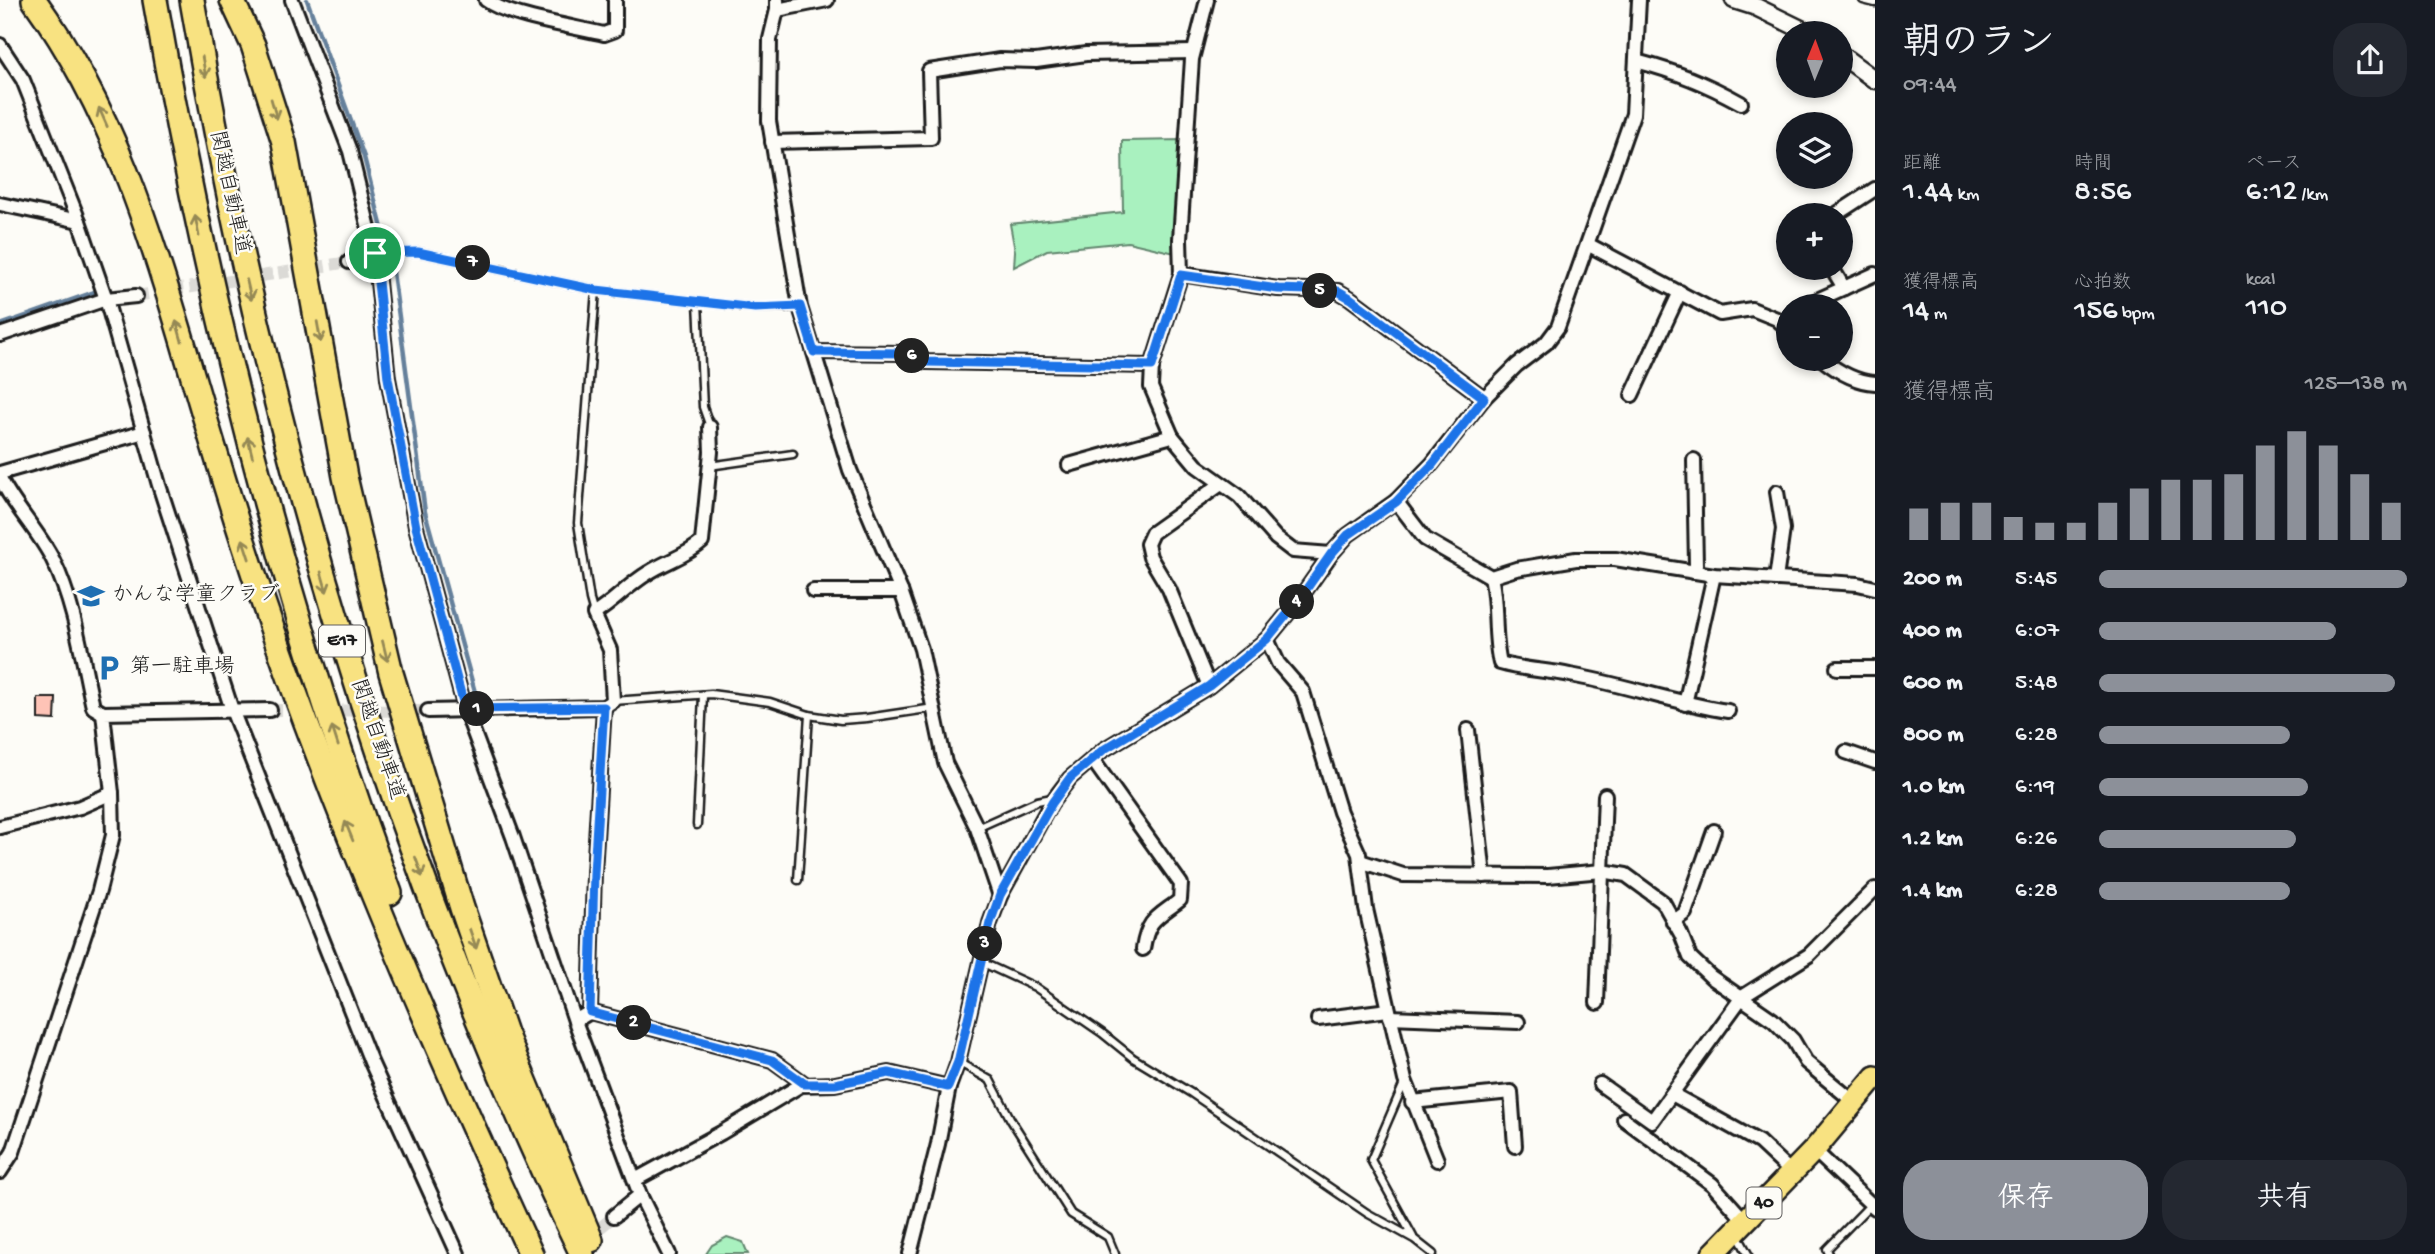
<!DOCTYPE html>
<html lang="ja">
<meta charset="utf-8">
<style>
:root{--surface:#171b24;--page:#242831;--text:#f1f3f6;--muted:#9ea1a6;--accent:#8c9099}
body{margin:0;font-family:"Gochi Hand","Klee One",sans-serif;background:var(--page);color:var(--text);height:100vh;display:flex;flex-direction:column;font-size:26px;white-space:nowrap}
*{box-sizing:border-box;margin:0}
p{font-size:23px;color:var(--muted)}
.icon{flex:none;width:38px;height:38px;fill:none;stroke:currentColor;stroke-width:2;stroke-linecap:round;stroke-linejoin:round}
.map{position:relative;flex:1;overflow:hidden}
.sheet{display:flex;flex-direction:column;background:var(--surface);width:560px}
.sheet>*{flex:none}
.needle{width:46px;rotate:1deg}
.buttons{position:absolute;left:1776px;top:21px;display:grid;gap:14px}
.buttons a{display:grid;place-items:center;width:77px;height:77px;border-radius:50%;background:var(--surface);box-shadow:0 4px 10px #0003;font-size:35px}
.pin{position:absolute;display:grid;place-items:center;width:60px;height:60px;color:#fff;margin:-30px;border:4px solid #fff;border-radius:50%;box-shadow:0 2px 7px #0007}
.km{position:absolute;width:35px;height:35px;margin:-18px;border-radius:50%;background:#222;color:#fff;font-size:19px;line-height:35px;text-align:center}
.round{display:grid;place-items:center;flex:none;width:74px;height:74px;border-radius:28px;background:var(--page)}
.summary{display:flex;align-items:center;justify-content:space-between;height:119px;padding:0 28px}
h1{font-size:38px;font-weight:600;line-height:52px}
.metrics{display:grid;grid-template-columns:repeat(3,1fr);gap:10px;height:119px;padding:7px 28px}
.metrics div{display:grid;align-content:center}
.metrics b{font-size:30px;font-weight:600}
.metrics small{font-size:19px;font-weight:400}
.metrics p{font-size:19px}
.chart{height:196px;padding:14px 28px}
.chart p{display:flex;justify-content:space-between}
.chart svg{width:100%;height:126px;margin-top:7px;stroke:var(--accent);stroke-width:6}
.primary-button{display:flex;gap:14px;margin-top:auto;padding:14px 28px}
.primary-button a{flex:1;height:80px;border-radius:28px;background:var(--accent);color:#fff;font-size:28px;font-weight:600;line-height:80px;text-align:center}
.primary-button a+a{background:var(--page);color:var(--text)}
ul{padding:0 28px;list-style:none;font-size:23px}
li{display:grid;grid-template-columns:112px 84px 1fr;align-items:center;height:52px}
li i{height:18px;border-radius:9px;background:var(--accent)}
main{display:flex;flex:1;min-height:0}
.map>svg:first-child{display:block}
</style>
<main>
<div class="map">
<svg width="1875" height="1254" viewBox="0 0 1875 1254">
<rect width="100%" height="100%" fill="#fdfcf7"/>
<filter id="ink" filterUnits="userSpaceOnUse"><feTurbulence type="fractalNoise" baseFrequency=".0143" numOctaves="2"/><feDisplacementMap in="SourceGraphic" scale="14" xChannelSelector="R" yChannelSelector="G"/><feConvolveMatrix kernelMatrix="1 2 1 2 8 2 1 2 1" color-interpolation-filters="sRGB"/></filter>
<g filter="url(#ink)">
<g fill="#a9f1bf" stroke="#62866e" stroke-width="2">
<polygon points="1184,140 1175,253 1128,242 1047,250 1014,267 1015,251 1010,224 1123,212 1122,141"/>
<polygon points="727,1237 743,1242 748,1254 706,1254 712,1245"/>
</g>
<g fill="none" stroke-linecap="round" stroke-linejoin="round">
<g stroke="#65809b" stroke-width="4.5">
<polyline points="307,0 364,157 393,272 425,512 478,703"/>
<polyline points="0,325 94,292"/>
</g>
</g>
<polygon fill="#fec3b6" stroke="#1c1c1c" stroke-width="2" points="38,698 56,698 55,720 38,719"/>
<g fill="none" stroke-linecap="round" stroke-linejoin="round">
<g stroke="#dbdad6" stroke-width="12" stroke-dasharray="12 6" stroke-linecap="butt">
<polyline points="136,296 349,262"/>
<polyline points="270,710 428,711"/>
<polyline points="586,1240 614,1216"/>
</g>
<defs>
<g id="service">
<polyline points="1863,0 1875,3"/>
<polyline points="375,253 418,252 596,290 755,308 800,307"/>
<polyline points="698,302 703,407 710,427"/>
<polyline points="709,466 793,454"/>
<polyline points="594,614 590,600 578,523 596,290"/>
<polyline points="613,701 711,694 770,702 809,715 841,720 867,718 934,708"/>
<polyline points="697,825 703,695"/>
<polyline points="977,828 1037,801 1052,798"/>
<polyline points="798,880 809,715"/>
<polyline points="981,962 1035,987 1102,1033 1133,1058 1191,1093 1367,1213 1414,1239 1433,1254"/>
<polyline points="958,1062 990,1080 1011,1120 1071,1214 1108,1237 1115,1254"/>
<polyline points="1405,1081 1371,1160 1413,1237"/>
<polyline points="1737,1234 1748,1254"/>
<polyline points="1829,1254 1827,1249 1871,1204"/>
</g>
<g id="minor">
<polyline points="292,0 350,151 375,253 388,378 416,527 465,709 513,837 575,1021 640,1195 669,1254"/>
<path d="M486,0C508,17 575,27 604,34L615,30V0"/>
<polyline points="777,0 777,10 770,39 769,121 800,307 850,470 901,591 921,649 945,763 977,828 1000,896"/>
<polyline points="1207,0 1192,59 1180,239 1181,274 1152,366 1151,387 1172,436 1197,466 1239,496 1276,538 1293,551 1331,554"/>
<polyline points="777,10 827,0"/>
<polyline points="0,45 23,80 79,221 106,299 159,485 232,710 371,1062 458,1254"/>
<path d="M1636,61C1677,72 1705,83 1741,103"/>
<polyline points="772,142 931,138 929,71 1000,60 1036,61 1086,54 1193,52"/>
<polyline points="0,204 79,221"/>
<polyline points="1835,215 1875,189"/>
<polyline points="1589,245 1720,314 1752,309 1777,319 1788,329"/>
<polyline points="349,262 375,253"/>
<polyline points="1832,268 1844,288"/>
<polyline points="1181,274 1278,289 1338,291 1350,298 1484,398"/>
<polyline points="1804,306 1875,274"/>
<polyline points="0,335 106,299 136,296"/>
<polyline points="814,352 904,353 927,362 1152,366"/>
<path d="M1822,359C1837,371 1856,382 1875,383"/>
<polyline points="1632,395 1680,292"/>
<polyline points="1694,460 1696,565 1694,572"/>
<polyline points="1069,465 1172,436"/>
<polyline points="0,473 144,432"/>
<path d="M0,478C14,507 38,530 53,560C75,605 82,658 93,707L103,713"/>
<polyline points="1396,501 1425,539 1491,577 1516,569 1576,559 1615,559 1714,575 1858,584 1875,588"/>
<path d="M1491,577C1498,605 1493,635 1500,663C1523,670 1546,670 1570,675C1623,684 1674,703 1728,711"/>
<polyline points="1776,579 1783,529 1777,492"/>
<polyline points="813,591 901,591"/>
<polyline points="1267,639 1278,663 1303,692 1340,812 1359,854 1366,909 1405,1080 1437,1160"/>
<polyline points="1837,668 1875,668"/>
<polyline points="1209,686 1169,589 1150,557 1147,544 1152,533 1221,484"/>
<polyline points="1685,704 1714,575"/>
<path d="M428,711L604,707L613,701L610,650L594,614C614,602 628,585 648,573C666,561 687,556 702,542L711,452L710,427"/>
<polyline points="1468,730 1484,876"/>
<polyline points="1846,752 1875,762"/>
<path d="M1092,759L1181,884L1180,900C1157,918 1148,918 1143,949"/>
<polyline points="0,827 80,807 112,793"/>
<polyline points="1360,861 1403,875 1548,876 1602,871 1626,875 1663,902 1681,934 1690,957 1711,977 1773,1020 1793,1040 1806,1062 1854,1102"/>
<polyline points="1673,922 1685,913 1714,831"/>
<polyline points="1597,1003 1605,795"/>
<polyline points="590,1012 772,1060 805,1084"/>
<polyline points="1390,1017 1518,1022"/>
<polyline points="1318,1019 1388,1010"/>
<polyline points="575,1021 590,1012 594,873 604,707"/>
<polyline points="1600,1084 1652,1121 1742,997 1809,955 1875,889"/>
<polyline points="1672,1094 1759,1142 1792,1173"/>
<polyline points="1412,1102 1511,1092 1515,1146"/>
<polyline points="1624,1119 1712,1184 1746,1222"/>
<polyline points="1814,1150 1875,1208"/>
<polyline points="0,1172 13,1152 19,1134 99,891 113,835 112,793 103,713 270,710"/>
<polyline points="635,1180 721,1133 801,1085 835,1084 889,1073 949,1087"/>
<polyline points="614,1216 640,1195"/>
<polyline points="910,1254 938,1144 949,1087 958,1062 990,923 1000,896 1051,803 1070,778 1103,750 1209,686 1267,639 1298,601 1331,554 1348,535 1396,501 1432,464 1484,398 1517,365 1546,343 1558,327 1633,114 1639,0"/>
</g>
<g id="tertiary">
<polyline points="1734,0 1756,7 1809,33"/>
<polyline points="1841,55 1875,80"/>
</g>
<polyline id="primary" points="1713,1254 1814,1150 1875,1077"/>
<g id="motorway">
<path d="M34,0C112,108 151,233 188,360C210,436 233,512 258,587C334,814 431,1037 531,1254"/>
<path d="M155,0C208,305 283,603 390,893"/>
<path d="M192,0C266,433 391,858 582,1254"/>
<polyline points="232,0 253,45 284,142 345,477 391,673 462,908 505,1033 591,1240"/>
</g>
</defs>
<use href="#service" stroke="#1c1c1c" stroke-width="11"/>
<use href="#minor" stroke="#1c1c1c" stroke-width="18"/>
<use href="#tertiary" stroke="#1c1c1c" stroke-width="21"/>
<use href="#primary" stroke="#1c1c1c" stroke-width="26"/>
<use href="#motorway" stroke="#1c1c1c" stroke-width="28"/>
<use href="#service" stroke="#fdfcf7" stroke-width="6"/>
<use href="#minor" stroke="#fdfcf7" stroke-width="12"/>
<use href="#tertiary" stroke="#fdfcf7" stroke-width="16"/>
<use href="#primary" stroke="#f8e281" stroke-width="21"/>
<use href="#motorway" stroke="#f8e281" stroke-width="23"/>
</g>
<defs><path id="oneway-shaft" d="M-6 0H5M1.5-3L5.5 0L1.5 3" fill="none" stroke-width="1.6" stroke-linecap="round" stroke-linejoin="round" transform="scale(1.75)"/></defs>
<g stroke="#958954">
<use href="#oneway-shaft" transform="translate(204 67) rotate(80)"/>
<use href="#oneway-shaft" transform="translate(274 109) rotate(74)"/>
<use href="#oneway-shaft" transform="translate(103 117) rotate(-114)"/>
<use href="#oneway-shaft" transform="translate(197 226) rotate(-101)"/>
<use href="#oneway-shaft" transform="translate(249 290) rotate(77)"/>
<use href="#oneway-shaft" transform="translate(179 331) rotate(-106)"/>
<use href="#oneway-shaft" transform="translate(319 332) rotate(80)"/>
<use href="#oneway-shaft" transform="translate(250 447) rotate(-104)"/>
<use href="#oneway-shaft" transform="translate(246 549) rotate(-108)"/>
<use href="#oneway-shaft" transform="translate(324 582) rotate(74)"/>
<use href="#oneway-shaft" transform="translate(385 651) rotate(76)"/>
<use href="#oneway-shaft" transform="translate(335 736) rotate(-108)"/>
<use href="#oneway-shaft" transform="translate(349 831) rotate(-112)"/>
<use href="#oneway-shaft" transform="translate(419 867) rotate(70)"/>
<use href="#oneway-shaft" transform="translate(473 939) rotate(71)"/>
</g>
</g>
<g fill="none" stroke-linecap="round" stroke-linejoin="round" filter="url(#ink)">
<defs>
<polygon id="route" points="418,252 596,290 755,308 800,306 814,352 904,353 927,362 1152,366 1181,275 1278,289 1338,291 1350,298 1484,398 1433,464 1396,502 1348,535 1331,554 1298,601 1267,639 1209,686 1103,750 1070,778 1052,803 1000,895 990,923 958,1062 948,1087 889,1073 835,1084 805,1084 772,1060 590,1012 594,873 604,707 465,709 416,527 388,378 375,253"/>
</defs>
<use href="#route" stroke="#fff" stroke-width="14"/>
<use href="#route" stroke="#1a73e8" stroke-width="9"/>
</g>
<defs>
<symbol id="school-bare" viewBox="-9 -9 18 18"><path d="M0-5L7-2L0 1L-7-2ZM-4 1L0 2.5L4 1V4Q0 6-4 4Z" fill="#1f6fb2" stroke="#fdfcf7" stroke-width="2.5" paint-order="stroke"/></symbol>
<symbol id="parking-bare" viewBox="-9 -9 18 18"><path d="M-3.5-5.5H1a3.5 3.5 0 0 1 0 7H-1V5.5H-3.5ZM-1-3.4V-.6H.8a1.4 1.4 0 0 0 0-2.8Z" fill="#1f6fb2" stroke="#fdfcf7" stroke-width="2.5" paint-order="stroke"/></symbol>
</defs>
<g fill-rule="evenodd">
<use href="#school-bare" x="72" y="577" width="38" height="38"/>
<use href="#parking-bare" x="90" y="649" width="38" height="38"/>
</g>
<g text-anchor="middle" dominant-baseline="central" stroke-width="5" stroke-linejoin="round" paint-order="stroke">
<g fill="#fdfcf7" stroke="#605f5e" stroke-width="2">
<rect x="319" y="625.5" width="46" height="31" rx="5"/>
<rect x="1746.5" y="1187.5" width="35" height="31" rx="5"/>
</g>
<g font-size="19" font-weight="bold" fill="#1c1c1c">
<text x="342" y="641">E17</text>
<text x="1764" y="1203">40</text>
</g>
<g font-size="21" fill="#1c1c1c" stroke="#fdfcf7">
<text transform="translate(228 193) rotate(78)">関越自動車道</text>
<text transform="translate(376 740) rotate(71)">関越自動車道</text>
</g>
<g font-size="21" fill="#1c1c1c" stroke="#fdfcf7" text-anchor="start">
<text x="112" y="596">かんな学童クラブ</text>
<text x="130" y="668">第一駐車場</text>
</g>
</g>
</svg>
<div class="buttons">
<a><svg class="needle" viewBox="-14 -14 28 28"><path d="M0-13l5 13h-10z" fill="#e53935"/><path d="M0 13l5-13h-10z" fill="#9ea1a6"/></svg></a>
<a><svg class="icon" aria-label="layers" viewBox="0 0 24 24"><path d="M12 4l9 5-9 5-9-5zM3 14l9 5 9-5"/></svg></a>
<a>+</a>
<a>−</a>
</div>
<div class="pin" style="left:375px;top:253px;background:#1e9e55"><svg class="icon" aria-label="arrive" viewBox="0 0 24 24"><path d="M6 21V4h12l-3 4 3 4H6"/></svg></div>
<b class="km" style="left:477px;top:709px">1</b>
<b class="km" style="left:634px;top:1023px">2</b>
<b class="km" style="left:985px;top:944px">3</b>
<b class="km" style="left:1297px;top:602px">4</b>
<b class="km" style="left:1320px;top:291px">5</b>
<b class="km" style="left:912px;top:356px">6</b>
<b class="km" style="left:473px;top:263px">7</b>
</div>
<section class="sheet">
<div class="summary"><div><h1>朝のラン</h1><p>09:44</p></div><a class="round"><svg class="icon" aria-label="share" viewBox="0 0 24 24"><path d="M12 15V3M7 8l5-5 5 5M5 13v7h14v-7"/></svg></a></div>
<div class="metrics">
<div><p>距離</p><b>1.44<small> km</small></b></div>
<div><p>時間</p><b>8:56</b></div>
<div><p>ペース</p><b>6:12<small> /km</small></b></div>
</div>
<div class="metrics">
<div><p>獲得標高</p><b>14<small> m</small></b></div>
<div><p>心拍数</p><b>156<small> bpm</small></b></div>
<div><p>kcal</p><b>110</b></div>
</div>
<div class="chart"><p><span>獲得標高</span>125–138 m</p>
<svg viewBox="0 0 160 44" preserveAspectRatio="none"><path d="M5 44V33M15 44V31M25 44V31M35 44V36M45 44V38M55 44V38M65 44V31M75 44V26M85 44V23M95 44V23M105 44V21M115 44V11M125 44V6M135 44V11M145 44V21M155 44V31"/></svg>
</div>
<ul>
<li><b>200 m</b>5:45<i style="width:100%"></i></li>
<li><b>400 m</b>6:07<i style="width:77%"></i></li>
<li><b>600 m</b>5:48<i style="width:96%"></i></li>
<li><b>800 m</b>6:28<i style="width:62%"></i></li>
<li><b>1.0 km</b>6:19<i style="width:68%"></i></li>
<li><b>1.2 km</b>6:26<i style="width:64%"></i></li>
<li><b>1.4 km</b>6:28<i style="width:62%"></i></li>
</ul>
<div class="primary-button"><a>保存</a><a>共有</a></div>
</section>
</main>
